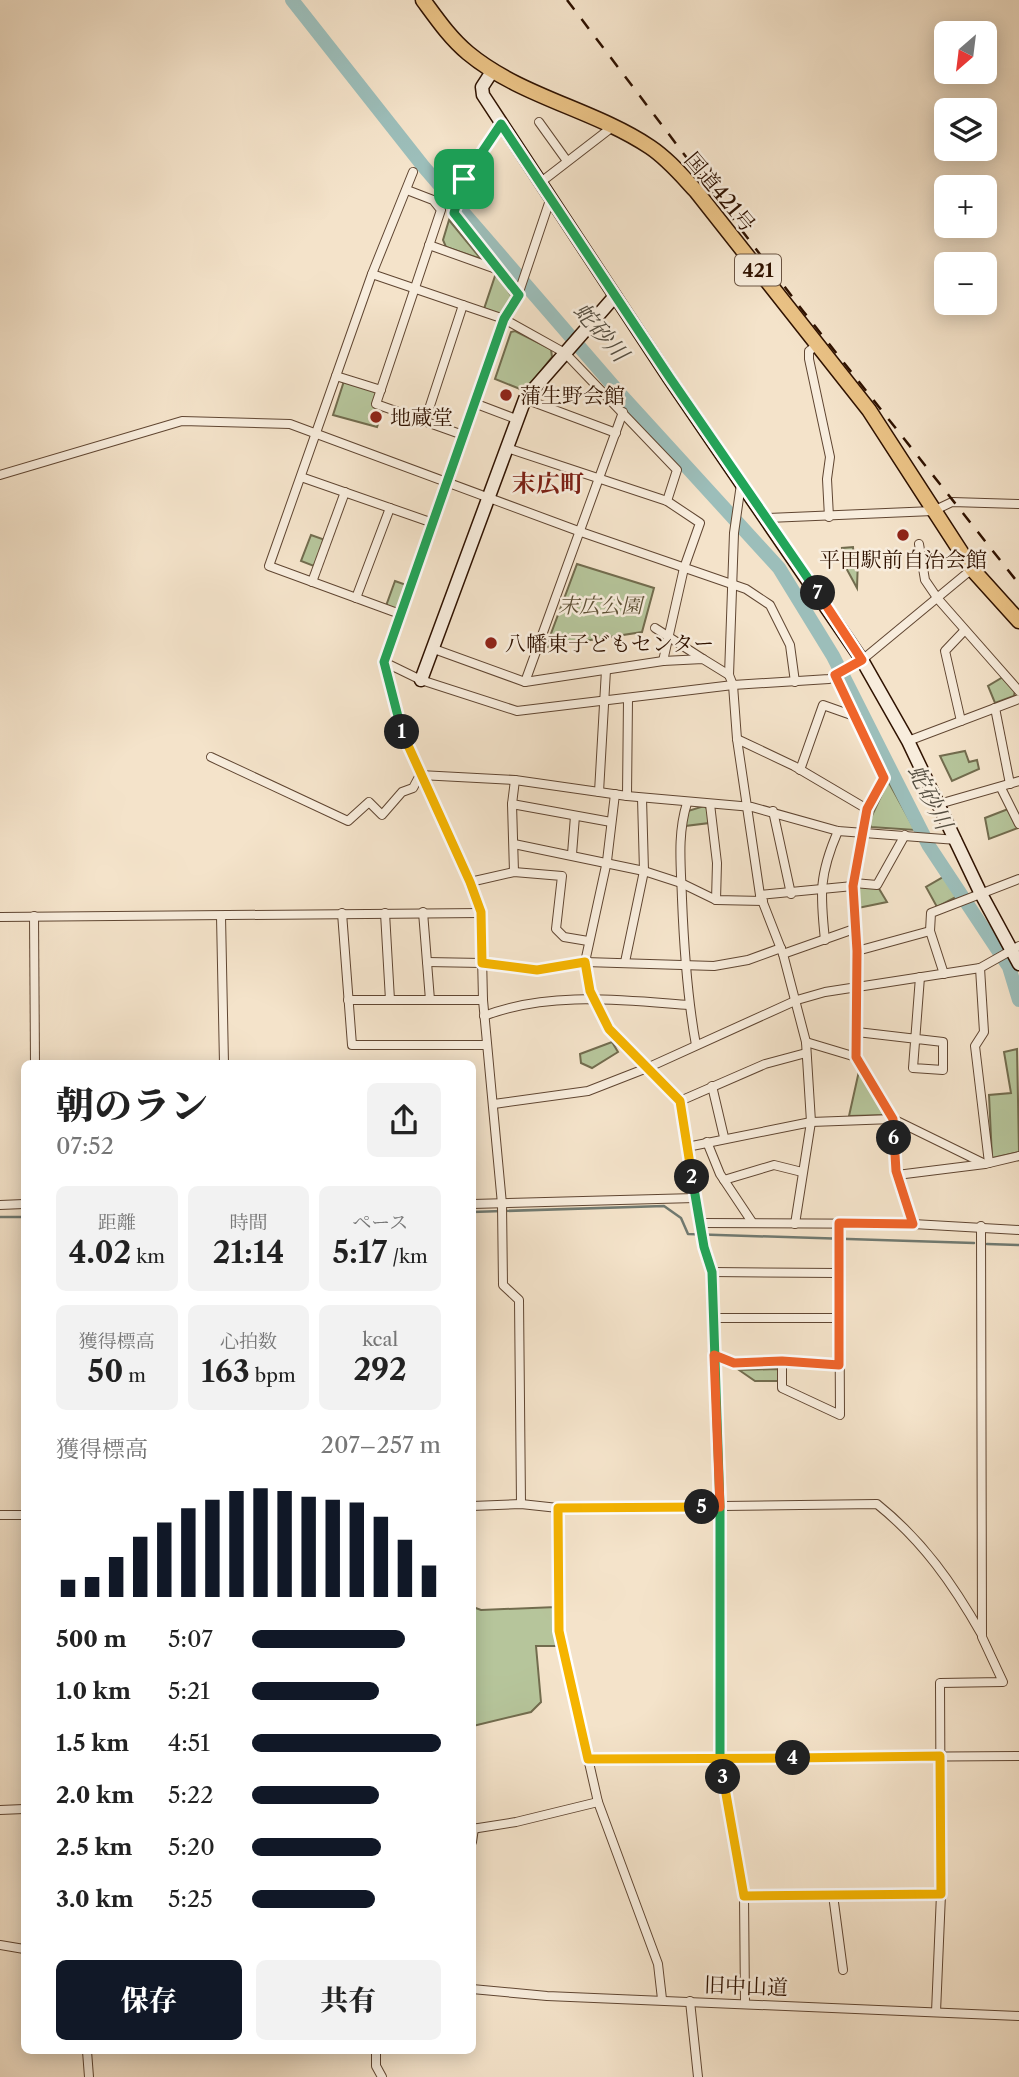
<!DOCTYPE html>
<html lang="ja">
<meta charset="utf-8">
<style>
:root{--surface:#fff;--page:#f2f2f2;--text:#222;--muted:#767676;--accent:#111827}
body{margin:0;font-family:"Libre Caslon Text","Noto Serif JP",serif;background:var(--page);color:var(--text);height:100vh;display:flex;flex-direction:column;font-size:26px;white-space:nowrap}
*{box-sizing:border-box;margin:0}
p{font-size:23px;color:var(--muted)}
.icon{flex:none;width:38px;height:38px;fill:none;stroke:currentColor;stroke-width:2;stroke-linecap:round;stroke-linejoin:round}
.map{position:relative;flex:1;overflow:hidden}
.details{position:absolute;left:21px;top:1060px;width:455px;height:994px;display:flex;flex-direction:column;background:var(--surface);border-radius:10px;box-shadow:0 4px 18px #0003}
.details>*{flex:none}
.needle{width:46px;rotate:208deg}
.buttons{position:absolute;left:934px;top:21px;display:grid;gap:14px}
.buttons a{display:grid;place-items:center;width:63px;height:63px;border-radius:10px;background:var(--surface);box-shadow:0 4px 18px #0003;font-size:35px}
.pin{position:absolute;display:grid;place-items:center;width:60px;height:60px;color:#fff;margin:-30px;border-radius:14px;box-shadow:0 4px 10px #0006}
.km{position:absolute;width:35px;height:35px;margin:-18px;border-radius:50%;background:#222;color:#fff;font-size:19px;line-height:35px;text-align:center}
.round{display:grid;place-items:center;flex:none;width:74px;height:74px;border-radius:10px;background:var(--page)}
.overview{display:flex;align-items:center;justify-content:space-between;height:119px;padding:0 35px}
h1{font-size:38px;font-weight:800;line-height:52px}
.figures{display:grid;grid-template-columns:repeat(3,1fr);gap:10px;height:119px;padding:7px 35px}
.figures div{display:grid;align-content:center;border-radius:10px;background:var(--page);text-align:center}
.figures b{font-size:30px;font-weight:800}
.figures small{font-size:19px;font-weight:400}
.figures p{font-size:19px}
.chart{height:196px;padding:14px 35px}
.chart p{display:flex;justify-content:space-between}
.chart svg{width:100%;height:126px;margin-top:7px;stroke:var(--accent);stroke-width:6}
.button{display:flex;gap:14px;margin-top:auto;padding:14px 35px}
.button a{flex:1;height:80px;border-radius:10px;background:var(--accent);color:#fff;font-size:28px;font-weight:800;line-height:80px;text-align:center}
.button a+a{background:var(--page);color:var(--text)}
ul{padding:0 35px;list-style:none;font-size:23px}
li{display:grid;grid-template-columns:112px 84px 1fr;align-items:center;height:52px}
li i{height:18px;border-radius:9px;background:var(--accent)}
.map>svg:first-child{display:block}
</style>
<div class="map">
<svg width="1019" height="2077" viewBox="0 0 1019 2077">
<rect width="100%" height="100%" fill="#f4e3ca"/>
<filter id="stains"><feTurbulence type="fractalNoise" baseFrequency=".00286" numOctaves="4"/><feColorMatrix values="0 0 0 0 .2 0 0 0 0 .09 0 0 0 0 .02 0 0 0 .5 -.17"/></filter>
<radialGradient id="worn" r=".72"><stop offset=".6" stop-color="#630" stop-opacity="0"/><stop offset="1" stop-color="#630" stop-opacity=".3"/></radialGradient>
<g fill="#b6c59b" stroke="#726c4e" stroke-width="2">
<polygon points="449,220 481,259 446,247 443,240"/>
<polygon points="496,273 514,300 504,316 484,309"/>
<polygon points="515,331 551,349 552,357 525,391 495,379 511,332"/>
<polygon points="344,381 377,392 376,409 382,413 377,427 333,415"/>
<polygon points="311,535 328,541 319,568 301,561"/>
<polygon points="853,547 854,559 858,559 857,588 845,566 842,548"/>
<polygon points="577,564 654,588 642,632 546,647"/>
<polygon points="395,581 412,587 405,607 398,610 386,606"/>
<polygon points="1003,677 1015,691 1014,696 995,703 988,686"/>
<polygon points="965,751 969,762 977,760 979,769 952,781 940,756"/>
<polygon points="888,781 915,830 871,827 869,822"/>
<polygon points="704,806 709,810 709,823 685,826 688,811"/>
<polygon points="1008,809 1018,828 989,839 985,818"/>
<polygon points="945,876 956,897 937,907 926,887"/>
<polygon points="859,886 878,887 887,902 858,908"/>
<polygon points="612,1042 618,1052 592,1068 581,1063 580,1054"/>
<polygon points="1017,1049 1019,1152 992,1158 989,1095 1011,1093 1004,1052"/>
<polygon points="859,1071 886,1109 887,1115 849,1116"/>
<polygon points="778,1369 778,1381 755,1381 739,1370"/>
<polygon points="473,1607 481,1610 556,1607 559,1646 536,1646 541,1702 531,1712 473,1726"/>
</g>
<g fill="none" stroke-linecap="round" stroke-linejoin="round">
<g stroke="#707970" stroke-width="2.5">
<polyline points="472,1212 664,1206 681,1218 688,1234 974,1243"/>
<polyline points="0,1217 24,1217"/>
<polyline points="987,1244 1019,1245"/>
</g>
<polyline stroke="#9cbeba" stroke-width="14" points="292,0 423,166 622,396 779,568 833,656 929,846 1009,967 1019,1000"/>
<defs>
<g id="street">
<polyline points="539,122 567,161"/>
<polyline points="501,124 464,179 455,213 518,295"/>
<polyline points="541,182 611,128"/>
<polyline points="407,190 433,200 441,210 376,404 463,435"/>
<polyline points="429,245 496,269"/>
<polyline points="372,274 504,319 565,353 677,470 667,501"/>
<polyline points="819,344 809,351 809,359 830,457 827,479 829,517"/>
<polyline points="336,376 381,390"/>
<polyline points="525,399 616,433"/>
<polyline points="474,403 516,419"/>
<polyline points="425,421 463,305"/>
<polyline points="507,448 667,501 700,523 684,568 663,661"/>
<polyline points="0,475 182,421 290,424 581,532 746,589 770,605 790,645 795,682"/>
<polyline points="301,477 433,523"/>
<polyline points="741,484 734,533 729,675 733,685 737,739 760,895 783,954 806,1042 811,1122 795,1224"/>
<polyline points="768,518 933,511 952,502 1019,504"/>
<polyline points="919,544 925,580 938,599 1019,691"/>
<polyline points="312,582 345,492"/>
<polyline points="356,598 390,508"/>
<polyline points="400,614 269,566 372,274 413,172"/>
<polyline points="655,628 703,659"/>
<polyline points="434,649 525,682 663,661 703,659 729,675"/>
<polyline points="384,662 421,680 517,711 733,685 829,679 862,660 972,569"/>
<polyline points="835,675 884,778 867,809 853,886 857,951 856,1057 893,1119 985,1164 1019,1156"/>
<polyline points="525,682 623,412"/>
<polyline points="995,708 1010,784"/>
<polyline points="961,721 945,651 964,631"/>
<polyline points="737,739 794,766 867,809"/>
<polyline points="908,741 1019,699"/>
<polyline points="211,757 348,821 369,802 382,815 402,792 413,788 420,775"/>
<polyline points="800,770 823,705 857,717"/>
<polyline points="420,775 515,780 627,796 752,807 838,831 957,840"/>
<polyline points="1001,788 1019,824"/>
<polyline points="599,792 606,670"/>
<polyline points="615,794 607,861 585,962 590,991 609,1029 620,1043 680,1101 704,1247 712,1272 720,1507 720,1759 744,1896 745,2003"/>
<polyline points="627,796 628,699"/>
<path d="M687,803C677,835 681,866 682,899C684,949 687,996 696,1045"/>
<polyline points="512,804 611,822"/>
<polyline points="710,804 717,863 716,900"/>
<polyline points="939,804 1019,781"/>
<polyline points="773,811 791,894"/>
<polyline points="514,844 644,871 681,883 716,900 763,901"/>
<polyline points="572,854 575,816"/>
<polyline points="514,872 512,804 515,780"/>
<polyline points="470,882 514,872 562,876 556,929 564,937 588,941"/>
<polyline points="854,883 877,885 905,835"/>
<polyline points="760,895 853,886"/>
<polyline points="423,912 430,1000"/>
<polyline points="342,913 352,1045 487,1045"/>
<polyline points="385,913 390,1000"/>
<polyline points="34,916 35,1064"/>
<polyline points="221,916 224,1064"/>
<polyline points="0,917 481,913"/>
<path d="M825,940C820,893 819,875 838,831"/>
<polyline points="857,951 930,931"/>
<polyline points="783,954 854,929"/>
<polyline points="427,962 482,963 537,970 585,962 714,966 748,960 781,948"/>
<polyline points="625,962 644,871 642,798"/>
<polyline points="980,968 984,1032 975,1046 989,1163"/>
<polyline points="944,974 930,931 931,913 1019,879"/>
<polyline points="348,1000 483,1000"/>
<path d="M484,1016C548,991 621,1000 689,1005"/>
<polyline points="857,1032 943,1042 943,1070 913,1068 920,977"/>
<polyline points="806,1042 856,1057"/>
<polyline points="712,1086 724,1137"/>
<polyline points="680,1101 765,1064 806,1053"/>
<polyline points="494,1104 588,1091 647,1068 797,1000 825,992 980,968 1019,946"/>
<polyline points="707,1142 720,1174 752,1222"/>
<polyline points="687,1147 811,1122 893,1119 896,1172 913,1224"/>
<polyline points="897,1175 985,1164"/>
<polyline points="724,1180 774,1165 802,1172"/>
<polyline points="472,1204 695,1198"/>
<polyline points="0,1205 24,1204"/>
<polyline points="701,1223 913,1224 1019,1230"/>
<polyline points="712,1272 838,1273"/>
<polyline points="712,1318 838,1318"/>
<polyline points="714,1355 734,1363 782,1361 839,1365"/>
<polyline points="782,1361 782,1388 840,1415 839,1223"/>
<polyline points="521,1504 519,1300 503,1285 502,1204 483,1000 481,913 470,882 399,725 384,662 504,319 518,295 551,197"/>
<path d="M472,1506L521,1504L558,1508L877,1504C923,1541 953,1584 982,1635"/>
<polyline points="558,1508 559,1631 598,1802 658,1964 662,1999"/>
<polyline points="0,1515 24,1515"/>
<polyline points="588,1759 1019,1756"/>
<polyline points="0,1810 24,1809"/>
<polyline points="472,1829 516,1822 598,1802"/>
<polyline points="472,1842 474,1828"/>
<polyline points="833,1895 843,1970"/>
<polyline points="744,1896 941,1894"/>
<polyline points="0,1945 24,1949"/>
<polyline points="472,1989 547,1996 1019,2016"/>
<polyline points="690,2001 698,2077"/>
<polyline points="936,2012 941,1894 940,1683 1003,1682 982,1637 981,1226"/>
<polyline points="87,2051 89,2077"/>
<polyline points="376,2051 376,2066 382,2077"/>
</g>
<g id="secondary">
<polyline points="493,70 482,87 483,95 669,378 862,660 908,741 980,892 1019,964"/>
<polyline points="421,680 525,399 615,296"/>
</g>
<path id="highway" d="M423,0C437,19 450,38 468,53C521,97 593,109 650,147C668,159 682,176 696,191L869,410L972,569L1019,621"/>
</defs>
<use href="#street" stroke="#604632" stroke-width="10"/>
<use href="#secondary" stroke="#2f1200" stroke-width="15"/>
<use href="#highway" stroke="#2f1200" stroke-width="17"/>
<use href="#street" stroke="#f8eddd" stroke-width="8"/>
<use href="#secondary" stroke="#f8eddd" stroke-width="12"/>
<use href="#highway" stroke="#eac285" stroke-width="14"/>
<polyline stroke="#2f1200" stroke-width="2.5" stroke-dasharray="12 12" stroke-linecap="butt" points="567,0 803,311 1019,584"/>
</g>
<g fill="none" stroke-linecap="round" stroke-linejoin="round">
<defs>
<polyline id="split-1" points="402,732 384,662 504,319 519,295 454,213 464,179"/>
<polyline id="split-2" points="402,732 470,882 481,912 482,963 537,970 585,962 590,991 609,1029 680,1101 692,1177"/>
<polyline id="split-3" points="692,1177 704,1247 712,1272 720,1507 720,1759 723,1777"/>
<polyline id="split-4" points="723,1777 744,1896 941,1894 940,1756 793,1758"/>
<polyline id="split-5" points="702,1507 558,1508 559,1631 588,1759 793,1758"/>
<polyline id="split-6" points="702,1507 720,1507 714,1355 734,1363 782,1361 839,1365 839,1223 913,1224 896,1171 894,1138"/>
<polyline id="split-7" points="818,593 862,660 835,675 884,778 867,809 853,886 857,951 856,1057 893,1119 894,1138"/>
<polyline id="split-8" points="464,179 501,124 670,378 818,593"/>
</defs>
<use href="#split-1" stroke="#fff" stroke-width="14"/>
<use href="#split-2" stroke="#fff" stroke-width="14"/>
<use href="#split-3" stroke="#fff" stroke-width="14"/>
<use href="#split-4" stroke="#fff" stroke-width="14"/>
<use href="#split-5" stroke="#fff" stroke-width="14"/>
<use href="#split-6" stroke="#fff" stroke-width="14"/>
<use href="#split-7" stroke="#fff" stroke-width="14"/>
<use href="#split-8" stroke="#fff" stroke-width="14"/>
<use href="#split-1" stroke="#22a559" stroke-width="9"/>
<use href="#split-2" stroke="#f5b400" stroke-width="9"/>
<use href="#split-3" stroke="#22a559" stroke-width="9"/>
<use href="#split-4" stroke="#f5b400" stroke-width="9"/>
<use href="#split-5" stroke="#f5b400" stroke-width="9"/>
<use href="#split-6" stroke="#f0652b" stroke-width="9"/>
<use href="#split-7" stroke="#f0652b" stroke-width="9"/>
<use href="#split-8" stroke="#22a559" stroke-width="9"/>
</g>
<g fill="#8f2418" stroke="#f8eddd" stroke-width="2.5">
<circle cx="506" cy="395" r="7"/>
<circle cx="376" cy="417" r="7"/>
<circle cx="903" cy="535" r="7"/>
<circle cx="491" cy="643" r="7"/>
</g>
<g text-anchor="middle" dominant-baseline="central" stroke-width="5" stroke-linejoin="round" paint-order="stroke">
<rect fill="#f8eddd" stroke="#6b5442" stroke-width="2" x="735" y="254.5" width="46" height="31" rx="5"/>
<g font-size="19" font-weight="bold" fill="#2f1200">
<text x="758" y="270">421</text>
</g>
<g font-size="21" fill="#2f1200" stroke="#f8eddd">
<text transform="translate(720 192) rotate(50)">国道421号</text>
<text transform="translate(746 1986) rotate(2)">旧中山道</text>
</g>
<g font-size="21" fill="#2f1200" stroke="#f8eddd" text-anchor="start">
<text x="520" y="395">蒲生野会館</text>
<text x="390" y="417">地蔵堂</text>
<text x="903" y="559" text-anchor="middle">平田駅前自治会館</text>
<text x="505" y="643">八幡東子どもセンター</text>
</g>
<g font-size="21" font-style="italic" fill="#5e5136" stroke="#f8eddd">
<text x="600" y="605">末広公園</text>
</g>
<g font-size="23" font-style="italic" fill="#554e41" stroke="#f8eddd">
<text transform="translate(601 332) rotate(49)">蛇砂川</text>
<text transform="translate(930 797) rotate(63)">蛇砂川</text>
</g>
<g font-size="24" font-weight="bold" fill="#7a1f14" stroke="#f8eddd">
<text x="548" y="483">末広町</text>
</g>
</g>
<rect width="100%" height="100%" filter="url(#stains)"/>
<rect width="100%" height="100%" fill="url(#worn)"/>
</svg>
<div class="buttons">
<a><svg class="needle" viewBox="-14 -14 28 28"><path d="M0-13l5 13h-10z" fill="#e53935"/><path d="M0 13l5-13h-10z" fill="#767676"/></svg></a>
<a><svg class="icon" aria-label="layers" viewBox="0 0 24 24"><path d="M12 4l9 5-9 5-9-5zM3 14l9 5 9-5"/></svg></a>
<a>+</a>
<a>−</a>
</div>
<div class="pin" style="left:464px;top:179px;background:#1e9e55"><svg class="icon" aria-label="arrive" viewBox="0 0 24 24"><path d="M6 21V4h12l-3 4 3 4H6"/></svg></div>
<b class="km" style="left:402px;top:732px">1</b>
<b class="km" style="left:692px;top:1177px">2</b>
<b class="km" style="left:723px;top:1777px">3</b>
<b class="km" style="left:793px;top:1758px">4</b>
<b class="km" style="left:702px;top:1507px">5</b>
<b class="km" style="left:894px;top:1138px">6</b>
<b class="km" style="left:818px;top:593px">7</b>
<section class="details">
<div class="overview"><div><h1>朝のラン</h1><p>07:52</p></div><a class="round"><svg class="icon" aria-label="share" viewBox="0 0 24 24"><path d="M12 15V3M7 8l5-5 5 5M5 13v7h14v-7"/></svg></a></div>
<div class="figures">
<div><p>距離</p><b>4.02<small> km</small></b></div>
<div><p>時間</p><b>21:14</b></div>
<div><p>ペース</p><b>5:17<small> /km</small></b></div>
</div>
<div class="figures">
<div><p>獲得標高</p><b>50<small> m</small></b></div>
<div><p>心拍数</p><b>163<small> bpm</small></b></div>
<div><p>kcal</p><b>292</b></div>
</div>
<div class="chart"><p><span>獲得標高</span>207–257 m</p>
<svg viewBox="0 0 160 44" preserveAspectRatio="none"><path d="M5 44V38M15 44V37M25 44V30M35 44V23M45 44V18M55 44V13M65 44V10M75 44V7M85 44V6M95 44V7M105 44V9M115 44V10M125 44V11M135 44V16M145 44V24M155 44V33"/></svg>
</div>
<ul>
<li><b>500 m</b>5:07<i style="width:81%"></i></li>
<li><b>1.0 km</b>5:21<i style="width:67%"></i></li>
<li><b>1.5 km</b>4:51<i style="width:100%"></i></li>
<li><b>2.0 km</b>5:22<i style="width:67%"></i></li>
<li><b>2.5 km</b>5:20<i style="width:68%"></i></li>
<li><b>3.0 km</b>5:25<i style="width:65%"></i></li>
</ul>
<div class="button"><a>保存</a><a>共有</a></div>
</section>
</div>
